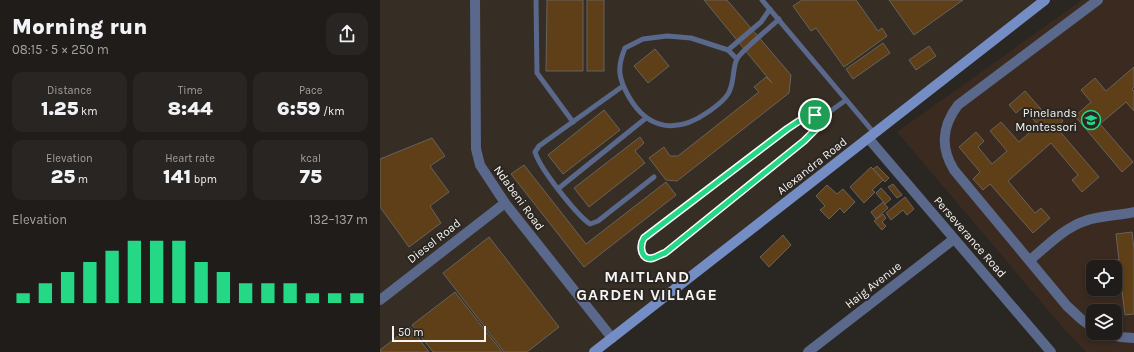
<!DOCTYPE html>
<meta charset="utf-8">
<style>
:root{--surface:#201c1a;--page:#282523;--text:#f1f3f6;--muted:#a2a1a2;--line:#3d3a39;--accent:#25d886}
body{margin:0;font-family:Karla,sans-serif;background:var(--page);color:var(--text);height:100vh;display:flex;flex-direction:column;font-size:15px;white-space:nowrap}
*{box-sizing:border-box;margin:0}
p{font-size:13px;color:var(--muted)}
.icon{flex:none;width:22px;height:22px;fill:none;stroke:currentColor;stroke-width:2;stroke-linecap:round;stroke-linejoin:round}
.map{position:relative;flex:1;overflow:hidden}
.sheet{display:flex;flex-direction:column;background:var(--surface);width:380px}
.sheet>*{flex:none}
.tools{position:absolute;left:706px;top:260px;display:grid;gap:8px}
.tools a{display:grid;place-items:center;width:36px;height:36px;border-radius:8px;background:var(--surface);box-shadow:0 2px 6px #0003,0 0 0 1px var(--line);font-size:20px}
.scale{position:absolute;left:12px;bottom:10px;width:94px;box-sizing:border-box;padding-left:4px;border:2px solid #f7f4f2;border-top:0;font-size:11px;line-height:14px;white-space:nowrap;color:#f7f4f2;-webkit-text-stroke:3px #2a2622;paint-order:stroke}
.pin{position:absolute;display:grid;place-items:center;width:34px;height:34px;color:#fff;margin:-17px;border:2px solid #fff;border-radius:50%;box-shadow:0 1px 4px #0007}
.round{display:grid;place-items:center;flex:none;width:42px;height:42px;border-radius:12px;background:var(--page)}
.summary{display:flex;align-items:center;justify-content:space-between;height:68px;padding:0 12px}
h1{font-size:22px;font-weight:800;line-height:30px}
.metrics{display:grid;grid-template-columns:repeat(3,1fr);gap:6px;height:68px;padding:4px 12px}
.metrics div{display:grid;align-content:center;border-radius:10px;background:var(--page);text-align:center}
.metrics b{font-size:20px;font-weight:800}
.metrics small{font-size:11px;font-weight:400}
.metrics p{font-size:11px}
.chart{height:112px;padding:8px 12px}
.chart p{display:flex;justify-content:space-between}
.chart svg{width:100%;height:72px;margin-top:4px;stroke:var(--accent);stroke-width:6}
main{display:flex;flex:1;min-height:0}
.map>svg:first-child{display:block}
</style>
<main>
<section class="sheet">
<div class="summary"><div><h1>Morning run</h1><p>08:15 · 5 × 250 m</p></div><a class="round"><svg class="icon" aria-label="share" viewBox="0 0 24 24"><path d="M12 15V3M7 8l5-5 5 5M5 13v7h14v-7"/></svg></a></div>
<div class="metrics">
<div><p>Distance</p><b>1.25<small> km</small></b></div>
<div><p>Time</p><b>8:44</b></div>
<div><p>Pace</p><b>6:59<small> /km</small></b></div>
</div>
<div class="metrics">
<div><p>Elevation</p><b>25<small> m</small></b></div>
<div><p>Heart rate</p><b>141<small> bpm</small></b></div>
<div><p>kcal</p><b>75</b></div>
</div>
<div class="chart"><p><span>Elevation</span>132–137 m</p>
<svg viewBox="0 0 160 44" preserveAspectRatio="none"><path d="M5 44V38M15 44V32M25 44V25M35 44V19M45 44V12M55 44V6M65 44V6M75 44V6M85 44V19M95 44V25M105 44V32M115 44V32M125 44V32M135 44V38M145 44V38M155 44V38"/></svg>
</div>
</section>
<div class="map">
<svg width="754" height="352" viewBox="0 0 754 352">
<rect width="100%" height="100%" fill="#2a2622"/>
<path fill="#3a2a1f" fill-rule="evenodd" d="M702,0H754V352H706L684,329L517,132ZM713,267H735V289H713ZM713,311H735V333H713Z"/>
<polygon fill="#362d24" points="0,0 665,0 214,352 0,352"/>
<g fill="#5e3f18" stroke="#67635e">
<polygon points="167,0 203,0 203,71 166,71"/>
<rect x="207" y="0" width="17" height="71"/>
<polygon points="324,0 347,0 411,75 409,93 297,181 286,180 269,158 284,147 290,156 298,156 379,92 374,87 386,77 392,83"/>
<polygon points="422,0 476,0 498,31 502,28 507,36 464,67 436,28 431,31 413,6"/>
<polygon points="509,0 583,0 534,35"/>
<polygon points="503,43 510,53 473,79 466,69"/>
<polygon points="549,46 556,56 536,70 529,60"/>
<polygon points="275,49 289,66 268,83 254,66"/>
<polygon points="754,67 754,87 752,89 754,91 754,111 746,102 720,124 753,162 742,172 695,116 711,102 701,90 715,78 726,91"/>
<polygon points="645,91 667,116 674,110 683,121 676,127 719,177 702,192 692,180 698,175 671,143 628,181 655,213 661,208 670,218 653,233 610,184 603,190 593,179 600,172 579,147 596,132 604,141 598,147 612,164 627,151 610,131 621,122 639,142 658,125 643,107 636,113 629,105"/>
<polygon points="224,110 240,130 183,174 168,155"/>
<polygon points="260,137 264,143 255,151 265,163 209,207 194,188"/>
<polygon points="52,138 65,156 50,166 69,192 50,206 61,223 29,247 0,207 0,159"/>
<polygon points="144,165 206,244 286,182 296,195 204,267 131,174"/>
<polygon points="497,166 509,178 505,182 493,169"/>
<polygon points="491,167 503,180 492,190 495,192 484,203 470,187"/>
<polygon points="513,184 522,195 517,198 508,187"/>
<polygon points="447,185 457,194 463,189 475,202 464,213 460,208 449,219 440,210 445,206 436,196"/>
<polygon points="501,188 511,199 505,204 496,193"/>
<polygon points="525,197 534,209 527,215 523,210 511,220 506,213"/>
<polygon points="503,202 508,208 496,219 491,212"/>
<polygon points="503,214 506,218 502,222 506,226 502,230 494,221"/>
<polygon points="752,232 754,249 754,314 745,315 742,291 737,291 734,260 739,260 736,234"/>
<polygon points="403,235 411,245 389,267 380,257"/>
<polygon points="109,237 179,327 147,352 124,352 63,273"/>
<polygon points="75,292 122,352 53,352 32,325"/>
<polygon points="30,327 49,352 0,352 0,350"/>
</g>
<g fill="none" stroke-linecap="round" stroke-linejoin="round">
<g stroke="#59688b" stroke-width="5">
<polyline points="156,0 157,73 193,122"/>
<polyline points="382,0 495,134"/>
<polyline points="348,50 381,22 390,9"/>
<path d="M357,59L348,50L311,38L287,36L263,39L245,48C237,67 238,78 249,97C268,130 297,134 328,112C335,107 343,102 348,94C355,83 352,68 357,59C360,52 391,27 399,19"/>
<path d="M243,86L159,146L155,152C160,169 196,214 210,224L218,221L274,177"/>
<polyline points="445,115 437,128 424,141 285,253 273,258 269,258 261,251 260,244 264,238 407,129 427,117 445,115 466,100"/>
<polyline points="179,188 266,118"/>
</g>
<g stroke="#59688b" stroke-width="10">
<polyline points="95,0 96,149 100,165 125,203 232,338"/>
<polyline points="489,139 671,352"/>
<path d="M650,260C667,246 684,228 705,221C721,215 738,216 754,212"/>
<polyline points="0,300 125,203"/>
<path d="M713,328L701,319L687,306L574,170C560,147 562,126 578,105L718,0"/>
<polyline points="724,333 740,337 754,338"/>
<polyline points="428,352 574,239"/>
</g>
<polyline stroke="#758dc5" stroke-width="10" points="214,352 665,0"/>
</g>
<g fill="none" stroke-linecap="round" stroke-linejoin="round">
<defs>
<path id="route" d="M435,115H445L437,128L424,141L285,253C281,254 277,257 273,258C261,261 259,246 264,238L407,129L419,121Z"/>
</defs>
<use href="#route" stroke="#fff" stroke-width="8"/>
<use href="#route" stroke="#25d886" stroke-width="5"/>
</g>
<defs>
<symbol id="school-ring" viewBox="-11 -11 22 22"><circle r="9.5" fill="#2a2622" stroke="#25d886" stroke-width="1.5"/><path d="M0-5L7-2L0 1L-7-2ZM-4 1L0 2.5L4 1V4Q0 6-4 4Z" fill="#25d886"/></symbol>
</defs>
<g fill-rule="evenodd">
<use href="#school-ring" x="700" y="109" width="22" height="22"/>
</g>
<g text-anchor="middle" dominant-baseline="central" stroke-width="4" stroke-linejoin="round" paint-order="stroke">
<g font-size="12" fill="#f7f4f2" stroke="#2a2622" text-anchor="end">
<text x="697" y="113">Pinelands<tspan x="697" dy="14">Montessori</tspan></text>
</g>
<g font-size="12" fill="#f7f4f2" stroke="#2a2622">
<text transform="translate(432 166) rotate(-38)">Alexandra Road</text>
<text transform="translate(139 198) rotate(54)">Ndabeni Road</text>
<text transform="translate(590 237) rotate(49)">Perseverance Road</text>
<text transform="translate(54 241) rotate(-38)">Diesel Road</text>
<text transform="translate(493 285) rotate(-38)">Haig Avenue</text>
</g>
<g font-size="16" font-weight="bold" letter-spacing="1" fill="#f7f4f2" stroke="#2a2622">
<text x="267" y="276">MAITLAND<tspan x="267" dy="18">GARDEN VILLAGE</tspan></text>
</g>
</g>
</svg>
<div class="tools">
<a><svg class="icon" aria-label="locate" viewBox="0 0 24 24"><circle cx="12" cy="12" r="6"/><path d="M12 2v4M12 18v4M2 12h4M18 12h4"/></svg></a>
<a><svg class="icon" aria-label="layers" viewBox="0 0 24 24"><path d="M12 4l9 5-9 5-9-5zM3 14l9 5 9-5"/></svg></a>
</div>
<div class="scale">50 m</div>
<div class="pin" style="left:435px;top:115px;background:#1e9e55"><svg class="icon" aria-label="arrive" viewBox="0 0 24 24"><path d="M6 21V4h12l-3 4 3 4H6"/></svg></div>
</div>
</main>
